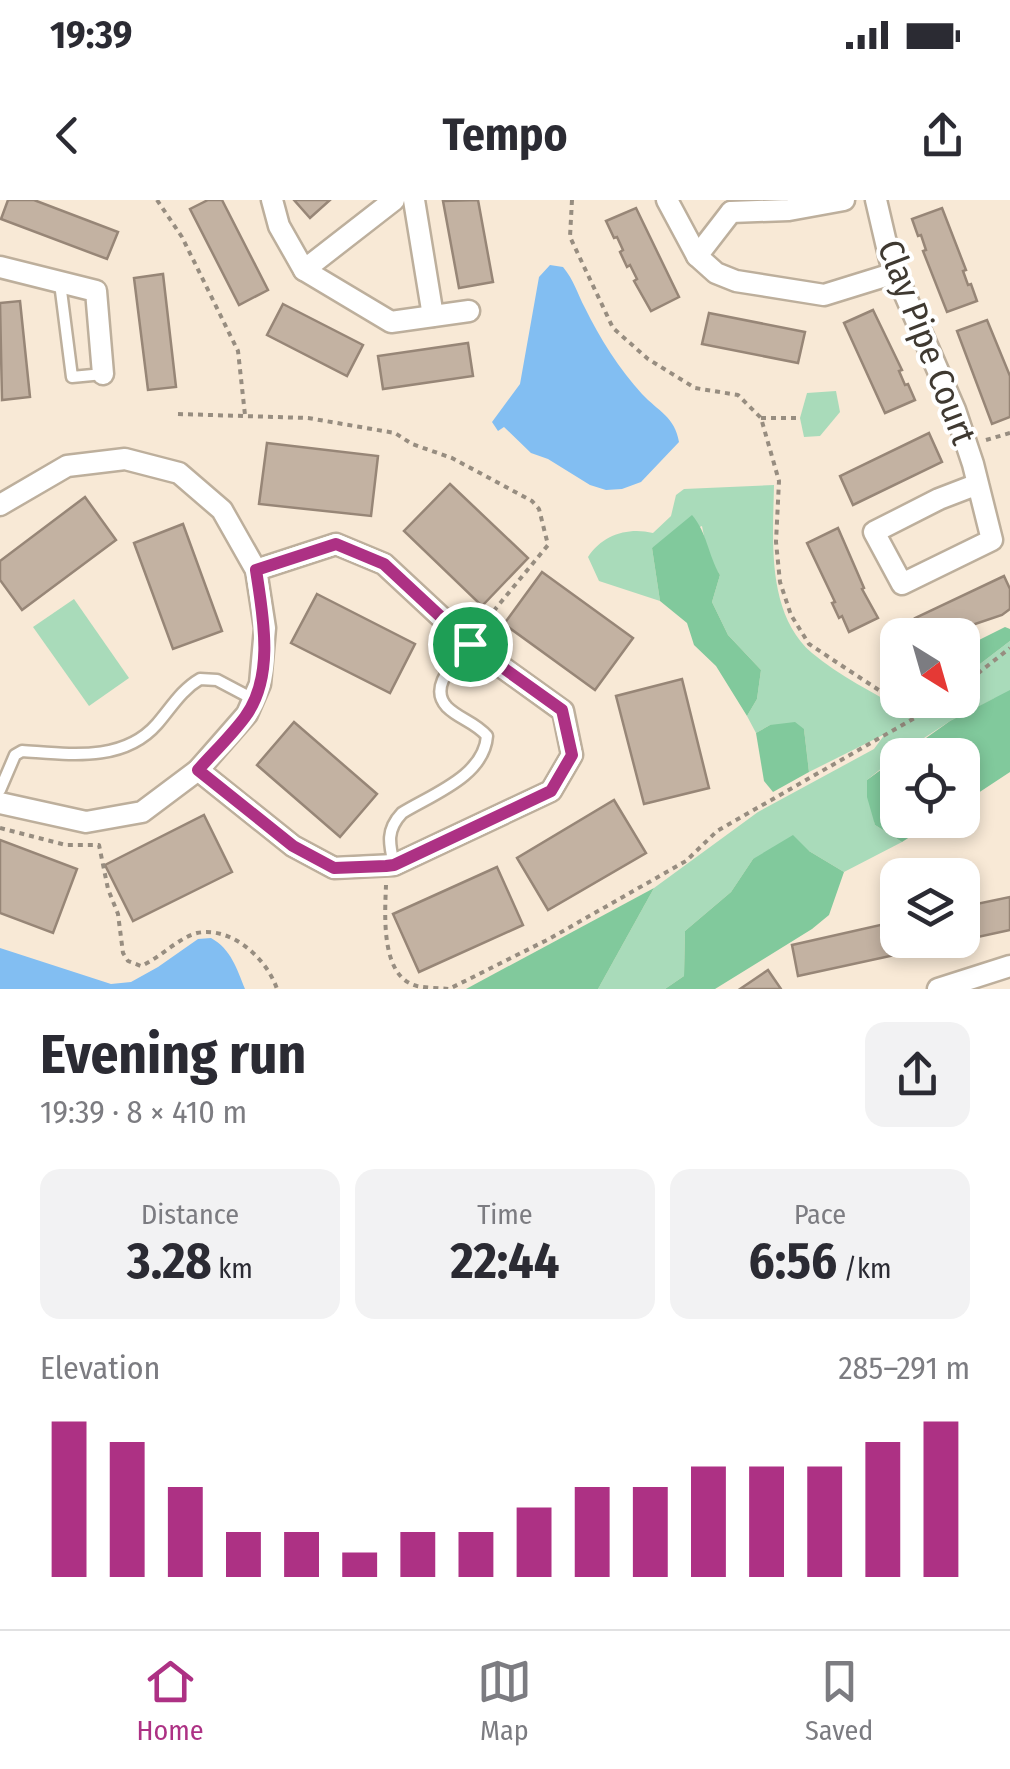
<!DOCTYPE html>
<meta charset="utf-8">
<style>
:root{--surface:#fff;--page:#f2f2f3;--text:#2b2b33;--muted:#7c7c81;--line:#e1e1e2;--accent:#ad3184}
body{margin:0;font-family:"Fira Sans Condensed",sans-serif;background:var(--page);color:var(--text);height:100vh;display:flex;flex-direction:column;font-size:38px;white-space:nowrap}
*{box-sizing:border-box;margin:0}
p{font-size:32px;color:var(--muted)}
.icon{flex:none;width:55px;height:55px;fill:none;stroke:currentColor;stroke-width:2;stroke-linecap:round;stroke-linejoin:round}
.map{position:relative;height:789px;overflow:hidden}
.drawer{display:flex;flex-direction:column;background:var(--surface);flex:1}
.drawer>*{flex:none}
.needle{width:65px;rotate:143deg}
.buttons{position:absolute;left:880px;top:418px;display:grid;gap:20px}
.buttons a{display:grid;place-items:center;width:100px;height:100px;border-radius:20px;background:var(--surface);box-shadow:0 5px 15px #0003;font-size:50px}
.pin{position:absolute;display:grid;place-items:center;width:85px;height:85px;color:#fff;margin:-42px;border:5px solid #fff;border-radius:50%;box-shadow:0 2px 10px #0007}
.round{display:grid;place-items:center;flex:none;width:105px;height:105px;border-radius:20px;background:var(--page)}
.head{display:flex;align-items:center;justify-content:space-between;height:170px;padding:0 40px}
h1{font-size:55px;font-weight:700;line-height:75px}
.figures{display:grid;grid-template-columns:repeat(3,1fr);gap:15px;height:170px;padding:10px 40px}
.figures div{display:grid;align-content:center;border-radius:20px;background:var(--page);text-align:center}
.figures b{font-size:50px;font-weight:700}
.figures small{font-size:28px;font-weight:400}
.figures p{font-size:28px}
.chart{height:280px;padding:20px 40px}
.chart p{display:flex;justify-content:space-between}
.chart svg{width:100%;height:180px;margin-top:10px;stroke:var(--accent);stroke-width:6}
.status{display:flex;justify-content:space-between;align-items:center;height:70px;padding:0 50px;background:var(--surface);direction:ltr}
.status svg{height:28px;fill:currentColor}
header{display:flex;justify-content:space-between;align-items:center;height:130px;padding:0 40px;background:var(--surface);font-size:45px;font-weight:700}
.menu{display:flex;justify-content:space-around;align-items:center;height:140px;border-top:2px solid var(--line);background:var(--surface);font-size:28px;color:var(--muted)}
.menu a{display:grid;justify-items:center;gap:5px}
.menu .selected{color:var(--accent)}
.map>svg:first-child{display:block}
</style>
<div class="status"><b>19:39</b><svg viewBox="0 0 49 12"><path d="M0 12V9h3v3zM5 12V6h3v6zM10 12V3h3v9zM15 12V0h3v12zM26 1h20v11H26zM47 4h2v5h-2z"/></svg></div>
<header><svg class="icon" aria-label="back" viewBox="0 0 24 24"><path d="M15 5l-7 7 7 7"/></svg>Tempo<svg class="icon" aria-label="share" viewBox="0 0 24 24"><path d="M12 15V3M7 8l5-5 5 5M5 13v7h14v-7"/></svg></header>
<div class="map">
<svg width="1010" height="789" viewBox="0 0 1010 789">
<rect width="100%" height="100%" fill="#f8e9d6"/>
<g fill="#a9dbba">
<polygon points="836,191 840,212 820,236 804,237 800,218 807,193"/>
<path d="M774,285C773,340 766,413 812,453C839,476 875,493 904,511L923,500H962L963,477L1010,441V535L962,555L995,498L950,521L898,555L867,580L875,625L902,642L844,672L809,651L753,659L731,692L685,731L684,776L665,789H598L654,688L758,612L874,549L885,534L809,572L804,529L770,525L756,533L747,516L757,499L761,470L728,435L712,402L720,375L708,357L702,326L652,348L660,401L599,381L588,357C603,334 629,327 653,333L671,316L676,295L684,289Z"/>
<polygon points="74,399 129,478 89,506 33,427"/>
</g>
<g fill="#81c99c">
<path d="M692,315C707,332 708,355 720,375L712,402L728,435L761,470L757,499L747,516L716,466L694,445L687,423L660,401L652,348Z"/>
<polygon points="1005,427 1010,429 1010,441 963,477 963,448"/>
<polygon points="1010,490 1010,572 963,603 962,555 902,555 950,521"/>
<polygon points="795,522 804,529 809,572 773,592 764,581 756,533 770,525"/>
<polygon points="897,558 898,620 936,620 902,642 875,625 867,597 867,580"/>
<polygon points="793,635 809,651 844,672 829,715 812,729 715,789 665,789 684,776 685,731 731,692 753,659"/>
<polygon points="654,688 598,789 466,789"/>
</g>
<g fill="#82bef2">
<path d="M550,65L563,67C574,80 577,93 585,108C599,137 620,170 642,194C658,211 675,217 679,242L641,282L622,289L606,290L590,285L548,259L531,253L504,227L498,231L492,222L520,184L539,77Z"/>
<path d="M211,738C231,749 237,769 245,789H0V748L111,784L131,782L158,767L198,739Z"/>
</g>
<g fill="#c3b2a2" stroke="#978677" stroke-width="2.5">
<polygon points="8,0 34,0 118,32 107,59 1,19"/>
<polygon points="208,0 222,0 268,90 239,105 190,9"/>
<polygon points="294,0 330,0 310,18"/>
<polygon points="478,0 493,82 459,88 443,1"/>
<polygon points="636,8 679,97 651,111 634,81 637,79 630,65 627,67 620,52 623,50 617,37 614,38 606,21"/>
<polygon points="942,8 966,70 963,71 968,85 971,84 977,101 947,112 923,51 926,50 921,35 918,36 912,19"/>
<polygon points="163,74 176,187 148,190 134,78"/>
<polygon points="20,101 30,197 2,200 0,103"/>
<polygon points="283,104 363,145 347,176 267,135"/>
<polygon points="873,110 902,170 899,171 905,185 908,184 915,200 885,213 844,123"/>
<polygon points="709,113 805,132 798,163 702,144"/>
<polygon points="987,120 1010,176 1010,217 992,224 957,131"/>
<polygon points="468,143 473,176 383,189 378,156"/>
<polygon points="929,233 942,262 853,305 840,276"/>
<polygon points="267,243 378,256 371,316 259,304"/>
<polygon points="450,284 528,358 482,406 404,331"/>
<polygon points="85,297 116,340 22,410 0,380 0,361"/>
<polygon points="183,324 222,431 173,449 134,343"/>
<polygon points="838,328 864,388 862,389 878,418 849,432 842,416 839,418 832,403 835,402 807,343"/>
<polygon points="542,372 633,438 595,490 504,424"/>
<polygon points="1004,376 1010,389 1010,409 1002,415 972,425 973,427 958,434 922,435 915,418"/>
<polygon points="317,394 415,444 390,493 291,443"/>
<polygon points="682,479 709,588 644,604 616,496"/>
<polygon points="294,522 377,594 340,637 257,565"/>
<polygon points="614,600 646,653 548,710 517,658"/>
<polygon points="204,615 232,672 133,721 105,665"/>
<polygon points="0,640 77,669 53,733 0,713"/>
<polygon points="497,667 523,725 419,772 393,714"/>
<polygon points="1010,697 1010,730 798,776 792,745 898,721 898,740 962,740 962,707"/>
<polygon points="768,770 781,789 740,789"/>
</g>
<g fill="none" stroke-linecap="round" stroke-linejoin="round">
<defs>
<g id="service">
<polyline points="60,83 72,177 103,174"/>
<path d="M0,590L15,555L22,551C68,554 123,563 157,524C171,508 181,490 200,479L217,480L253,499"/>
<path d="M394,665C389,643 386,630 402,613C433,594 484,576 487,536C475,522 459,519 447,507C427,486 457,461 469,445"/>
</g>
<g id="minor">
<polyline points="272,0 279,26 304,70 391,122 469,111"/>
<polyline points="414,0 433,116"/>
<polyline points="667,0 697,56 716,73 736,81 824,95 895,73"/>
<polyline points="876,0 890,60 955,210 973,264 992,340 902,384 874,332 939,299 978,284"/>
<polyline points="731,12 789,10 844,0"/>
<polyline points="697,56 731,12"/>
<polyline points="0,67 96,91 103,174"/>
<polyline points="304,70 394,0"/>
<polyline points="0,305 67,266 125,259 179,273 222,310 256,370 265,428 260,484 247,514 198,570 142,612 86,622 0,603"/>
<polyline points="198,570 293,646 334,668 394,665 551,591 572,555 563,511 470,444 384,364 336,344 256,370"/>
<polyline points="938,789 1010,766"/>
</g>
</defs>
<use href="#service" stroke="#bdaf9c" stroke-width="15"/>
<use href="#minor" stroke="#bdaf9c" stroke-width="25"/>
<g stroke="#978d80" stroke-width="4" stroke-dasharray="5 5" stroke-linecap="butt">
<polyline points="157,0 182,37 238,151 245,215"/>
<polyline points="572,0 570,37 613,128 648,159 695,188 738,195 761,218 779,281 776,342 780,382 791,415 809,444 918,516"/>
<polyline points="178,214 308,218 395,233 412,244 452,258 532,301 539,309 548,345 478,430"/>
<polyline points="761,218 800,218"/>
<polyline points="986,240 1010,233"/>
<polyline points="962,486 1010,448"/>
<path d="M0,628L66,645H99L108,689L118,714L123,753L128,761L141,766C160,758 178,738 197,733C232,726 267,759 277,789"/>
<path d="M386,685C385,714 380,777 417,786C427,788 439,788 449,789L549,739L686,661L717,631L946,500"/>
</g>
<use href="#service" stroke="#fff" stroke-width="10"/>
<use href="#minor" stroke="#fff" stroke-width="20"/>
</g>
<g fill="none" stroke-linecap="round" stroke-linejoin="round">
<defs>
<path id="route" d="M336,344L384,364L470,444L562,510L572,555L551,591L394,665L386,666L334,668L293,646L198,570C213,553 231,536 245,517C275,476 263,416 256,370Z"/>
</defs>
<use href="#route" stroke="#fff" stroke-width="20"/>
<use href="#route" stroke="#ad3184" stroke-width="12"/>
</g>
<g text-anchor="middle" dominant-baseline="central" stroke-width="8" stroke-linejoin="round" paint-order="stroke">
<g font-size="35" fill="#3f3931" stroke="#fff">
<text transform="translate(927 142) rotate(69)">Clay Pipe Court</text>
</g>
</g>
</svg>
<div class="buttons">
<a><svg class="needle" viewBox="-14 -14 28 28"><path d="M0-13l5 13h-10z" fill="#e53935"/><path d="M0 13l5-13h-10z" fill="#7c7c81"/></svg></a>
<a><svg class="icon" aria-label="locate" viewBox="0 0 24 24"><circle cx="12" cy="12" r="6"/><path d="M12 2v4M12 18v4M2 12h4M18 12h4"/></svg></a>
<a><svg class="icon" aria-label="layers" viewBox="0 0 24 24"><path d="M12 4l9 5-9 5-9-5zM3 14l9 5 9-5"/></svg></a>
</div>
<div class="pin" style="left:470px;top:444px;background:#1e9e55"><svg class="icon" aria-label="arrive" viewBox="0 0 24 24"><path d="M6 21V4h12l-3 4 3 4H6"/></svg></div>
</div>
<section class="drawer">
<div class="head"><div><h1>Evening run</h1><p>19:39 · 8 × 410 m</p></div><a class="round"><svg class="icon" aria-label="share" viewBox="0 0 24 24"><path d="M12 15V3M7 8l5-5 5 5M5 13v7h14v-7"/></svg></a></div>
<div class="figures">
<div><p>Distance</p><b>3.28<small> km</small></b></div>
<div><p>Time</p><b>22:44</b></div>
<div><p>Pace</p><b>6:56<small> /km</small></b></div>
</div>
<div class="chart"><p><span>Elevation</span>285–291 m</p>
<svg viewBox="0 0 160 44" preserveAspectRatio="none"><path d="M5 44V6M15 44V11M25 44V22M35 44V33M45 44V33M55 44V38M65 44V33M75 44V33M85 44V27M95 44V22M105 44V22M115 44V17M125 44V17M135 44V17M145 44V11M155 44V6"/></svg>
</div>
</section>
<nav class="menu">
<a class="selected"><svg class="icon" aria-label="home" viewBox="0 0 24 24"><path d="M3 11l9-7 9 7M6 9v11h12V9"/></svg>Home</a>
<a><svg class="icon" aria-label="map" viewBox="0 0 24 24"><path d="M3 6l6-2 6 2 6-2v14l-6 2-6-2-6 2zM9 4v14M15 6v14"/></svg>Map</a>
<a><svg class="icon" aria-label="saved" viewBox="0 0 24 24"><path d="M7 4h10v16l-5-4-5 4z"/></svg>Saved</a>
</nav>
